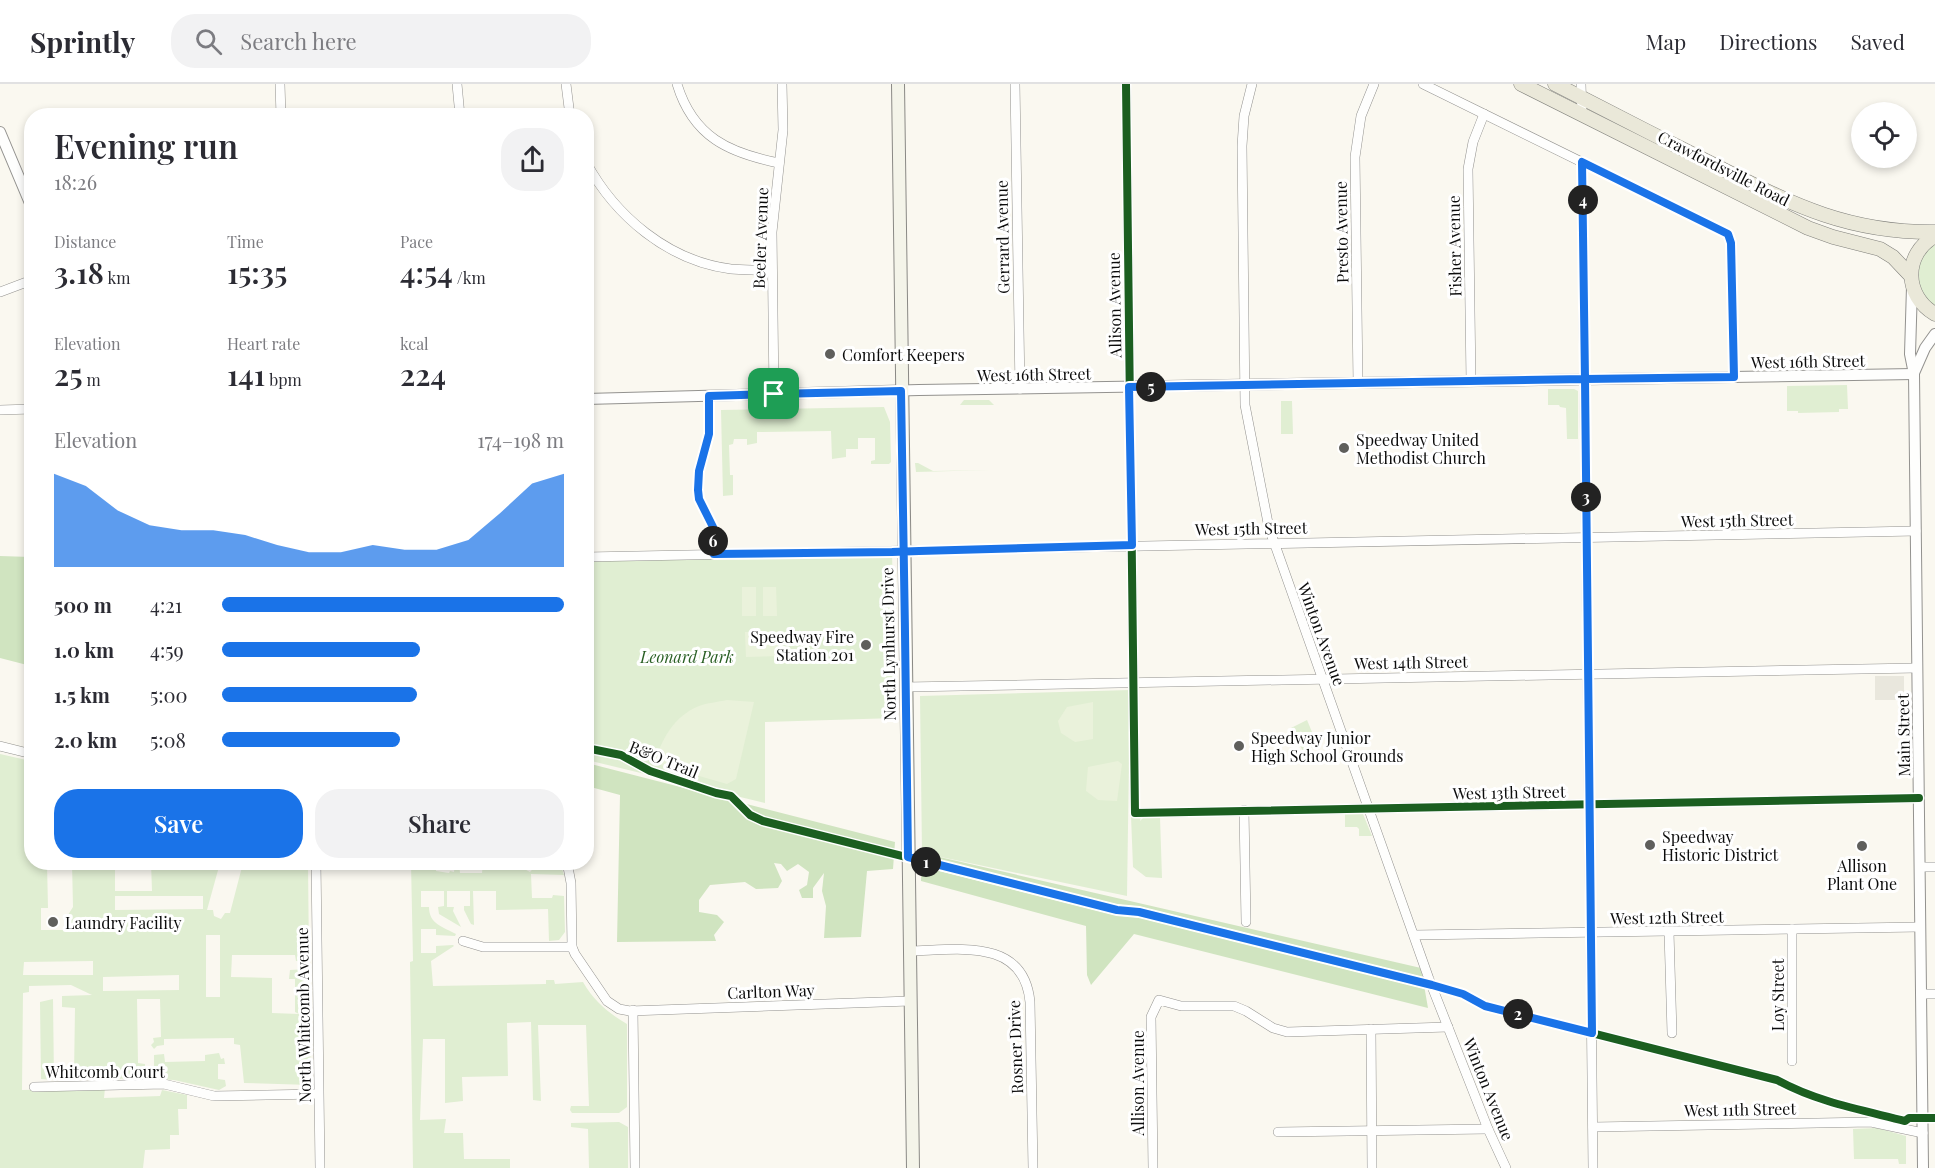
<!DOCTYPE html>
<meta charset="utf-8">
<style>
:root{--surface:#fff;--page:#f2f2f3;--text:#2b2b33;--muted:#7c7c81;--line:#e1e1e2;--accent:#1a73e8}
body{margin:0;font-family:"Playfair Display",serif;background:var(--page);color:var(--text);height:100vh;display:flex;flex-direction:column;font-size:22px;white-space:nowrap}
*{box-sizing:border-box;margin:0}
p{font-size:20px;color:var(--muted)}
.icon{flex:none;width:33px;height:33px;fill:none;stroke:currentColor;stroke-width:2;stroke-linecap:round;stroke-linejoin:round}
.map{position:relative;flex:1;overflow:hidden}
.details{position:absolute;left:24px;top:24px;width:570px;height:762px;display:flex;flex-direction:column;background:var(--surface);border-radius:24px;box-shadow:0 3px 9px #0003}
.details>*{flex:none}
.fabs{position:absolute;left:1851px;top:18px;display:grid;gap:12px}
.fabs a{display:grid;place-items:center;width:66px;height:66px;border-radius:50%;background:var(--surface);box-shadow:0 3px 9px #0003;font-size:30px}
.pin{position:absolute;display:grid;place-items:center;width:51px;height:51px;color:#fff;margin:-26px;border-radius:12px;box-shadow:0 3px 9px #0006}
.km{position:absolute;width:30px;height:30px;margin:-15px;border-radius:50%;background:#222;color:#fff;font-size:16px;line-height:30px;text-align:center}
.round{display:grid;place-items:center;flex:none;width:63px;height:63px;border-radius:24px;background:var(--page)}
.headline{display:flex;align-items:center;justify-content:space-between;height:102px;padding:0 30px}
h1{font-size:33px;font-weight:600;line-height:45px}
.stats{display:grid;grid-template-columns:repeat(3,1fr);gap:9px;height:102px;padding:6px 30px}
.stats div{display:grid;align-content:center}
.stats b{font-size:30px;font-weight:600}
.stats small{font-size:16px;font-weight:400}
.stats p{font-size:16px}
.chart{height:168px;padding:12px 30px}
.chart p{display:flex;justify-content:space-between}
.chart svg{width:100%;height:108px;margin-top:6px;fill:var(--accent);opacity:.7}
.action{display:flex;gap:12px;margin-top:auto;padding:12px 30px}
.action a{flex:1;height:69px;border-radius:24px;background:var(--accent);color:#fff;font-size:24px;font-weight:600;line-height:69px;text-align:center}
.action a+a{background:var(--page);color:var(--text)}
ul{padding:0 30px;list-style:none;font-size:20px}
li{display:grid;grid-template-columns:96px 72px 1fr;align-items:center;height:45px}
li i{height:15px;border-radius:8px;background:var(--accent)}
header{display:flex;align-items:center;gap:36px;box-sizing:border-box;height:84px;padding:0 30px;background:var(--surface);border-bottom:2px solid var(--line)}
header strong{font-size:28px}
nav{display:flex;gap:33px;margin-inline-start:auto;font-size:21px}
.search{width:420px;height:54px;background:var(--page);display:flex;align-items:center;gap:15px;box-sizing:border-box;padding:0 21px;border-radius:24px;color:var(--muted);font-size:22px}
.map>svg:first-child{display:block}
</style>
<header>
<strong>Sprintly</strong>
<div class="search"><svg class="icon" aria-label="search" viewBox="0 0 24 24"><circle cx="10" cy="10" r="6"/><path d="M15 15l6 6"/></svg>Search here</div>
<nav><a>Map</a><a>Directions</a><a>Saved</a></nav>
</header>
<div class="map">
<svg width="1935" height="1084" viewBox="0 0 1935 1084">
<rect width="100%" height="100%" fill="#faf8f0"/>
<g fill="#e0eed2" fill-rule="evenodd">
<polygon points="1935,152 1935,230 1911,199 1926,158"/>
<polygon points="1847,301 1848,325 1839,325 1839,328 1798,329 1798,327 1787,327 1787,302"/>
<polygon points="1548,305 1574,305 1578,307 1578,355 1567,355 1566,324 1560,323 1559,321 1548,321"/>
<polygon points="964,316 989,316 994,321 960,321"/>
<polygon points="1281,317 1292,317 1293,350 1281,350"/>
<polygon points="884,323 890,338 891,378 889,380 871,380 871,377 875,376 875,354 858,354 858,365 846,365 846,373 832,375 831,347 757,348 757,359 747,361 747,355 734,355 733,360 729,361 730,391 733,391 733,411 723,412 721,326"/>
<polygon points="915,379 918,379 933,387 991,386 916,388"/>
<polygon points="892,468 896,634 765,638 765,719 587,676 587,473"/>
<polygon points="1130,606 1127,812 922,769 920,612"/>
<polygon points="1307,636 1317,660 1304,669 1291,644"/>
<path d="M0,670L31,677V696H27L25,703L28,719H31L32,778L47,779L48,824H41V846H66V834L73,823L72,779H134V782L115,783V807H152L151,779H220L207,826H213L214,832L221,835L225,829H230L243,779H308L309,876L296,877L295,871H232L231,893L272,894V929L299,930L295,928V895H289L290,886L307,885L309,888L311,1001L244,999L240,961L234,960V954L164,955V961L157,962L154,965L151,961L154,958L153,954L161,953L160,915H137L138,979L145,980L144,994L67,996V992H74L75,924L62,923V912L92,911L71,901L29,902V908L23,909L22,1006L105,1004L104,1014L160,1012L162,1006L187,1011V1025H178L179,1051H170V1065L145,1066L143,1084H0ZM203,812V825L115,826V812ZM206,851H220V913H206ZM93,877V891H23L24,878ZM179,891V906L103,907V893Z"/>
<polygon points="1345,730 1363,730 1372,752 1359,752 1359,745 1357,743 1345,743"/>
<polygon points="1131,732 1141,732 1140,737 1144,733 1160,733 1162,794 1146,793 1133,783"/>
<path d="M411,779H432L431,784L436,785V787L449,789L450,787L454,788L455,779H459L460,789H482L483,779H513L530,788L538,779H560L564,791L531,790L532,814H552L553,811L564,812L565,848L559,856L549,857L548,825L496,826V807H473L474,841L471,840L464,826V822H470V807H447V823H454L453,827L461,843L439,830L438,823L444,822V807H421V823H429C429,840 443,843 456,850L455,852L436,851V845H421V869H436V862L453,861L454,862L431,877L433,902L546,900V896H554L555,900L583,898C594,917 608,929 627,940V1023L619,1029H572L570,1026L571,1022H589L586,941H538L541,1017L533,1016L531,938L507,939L508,992L462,993L463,1017L445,1019V955H423L420,1036L446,1035L444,1049H463L464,1075H510V1084H413L410,878L413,877Z"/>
<polygon points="53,915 54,996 41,995 40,918"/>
<polygon points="219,969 221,975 224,974 225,980 218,980 218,995 225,996 226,1002 219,1006 174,996 154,995 154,971 164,970 165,978 205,977 205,971"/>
<polygon points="619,1038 628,1043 628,1084 589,1084 588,1045 571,1043 571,1039"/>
<polygon points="1877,1044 1906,1052 1906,1080 1899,1080 1898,1075 1854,1075 1853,1045"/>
</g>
<g fill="#d0e4c0">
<polygon points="0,472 31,473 31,582 0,574"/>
<polygon points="587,679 895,758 893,785 867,787 861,853 824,854 826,822 822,807 824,789 813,804 813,814 802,814 799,806 807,801 809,788 798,780 787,787 781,780 774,779 782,797 778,804 756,805 745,798 710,801 699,816 699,828 717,831 724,838 714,851 716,857 617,858 620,711 587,702"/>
<polygon points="922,769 1421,884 1428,924 1134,850 1091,901 1087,891 1086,842 921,797"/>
</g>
<g fill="#eaf2db">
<rect x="742" y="503" width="14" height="29"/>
<polygon points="763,503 776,503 777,532 763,532"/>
<polygon points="745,548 782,548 783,572 746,573"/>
<path d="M727,616L754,618L736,695L727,700L654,679C662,655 674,632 699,622C707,619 718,618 727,616Z"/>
<polygon points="1093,618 1093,655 1075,658 1061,649 1058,637 1067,623"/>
<polygon points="1118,677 1122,680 1117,717 1098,716 1086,707 1088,683"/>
</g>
<rect fill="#e9e7dd" x="1875" y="592" width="29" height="24"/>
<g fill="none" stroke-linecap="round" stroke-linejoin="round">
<defs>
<g id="minor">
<polyline points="280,0 281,32"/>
<polyline points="457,0 460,32"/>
<polyline points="566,0 570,32"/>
<path d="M677,0C693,53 729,69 779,79"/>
<polyline points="1015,0 1020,305"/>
<polyline points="1126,0 1135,729 1919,714"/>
<polyline points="1252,0 1244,32 1242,62 1245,321 1269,444 1429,895 1488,1045 1506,1084"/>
<polyline points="1423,0 1728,150 1731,159 1734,293"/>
<polyline points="1581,0 1582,31"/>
<path d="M586,78C615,132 668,177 731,185C744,186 759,186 772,187"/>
<polyline points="1582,78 1593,1084"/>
<polyline points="0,208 32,196"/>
<polyline points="1471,297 1468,85 1473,58 1484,30"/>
<polyline points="1358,299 1355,73 1361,32 1374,0"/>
<polyline points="774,310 772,148 783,46 782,0"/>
<polyline points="709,312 709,350 699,387 698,406 699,415 713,443 714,470"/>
<polyline points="0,326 32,325"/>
<polyline points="586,473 1916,447"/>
<polyline points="905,603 1917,584"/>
<polyline points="0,662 32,670"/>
<polyline points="1244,726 1246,838"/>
<polyline points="316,778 320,1084"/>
<polyline points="567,778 571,799 572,863 575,870 607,917 619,925 630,927 910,917"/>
<polyline points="1920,783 1935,783"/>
<polyline points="1792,845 1792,977"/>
<polyline points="1669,848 1672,949"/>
<polyline points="1414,851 1920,843"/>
<polyline points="463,857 483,863 572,863"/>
<path d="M910,867C957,866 1024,853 1030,918L1033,1084"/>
<polyline points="1921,910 1935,910"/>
<polyline points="633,926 635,1084"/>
<polyline points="1371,945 1372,1084"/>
<polyline points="34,1003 164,1000 214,1012 318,1010"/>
<polyline points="1593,1043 1871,1038 1923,1049"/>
<polyline points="1278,1048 1488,1045"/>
<polyline points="1153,1084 1151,933 1159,916 1181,922 1234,922 1246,927 1273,944 1287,948 1448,943"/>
</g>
<g id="tertiary">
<polyline points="0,48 32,124"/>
<polyline points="1912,203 1910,270 1914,290 1923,1084"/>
<polyline points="1914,289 1925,264 1935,250"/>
<polyline points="586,315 919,306 1914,290"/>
</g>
<polyline id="secondary" points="898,0 913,1084"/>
<g id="primary">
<polyline points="1521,0 1808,144 1833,153 1880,165 1893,173 1911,192"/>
<path d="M1555,0C1607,27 1658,53 1710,79C1788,118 1844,149 1935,148"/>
<path d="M1935,152C1903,170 1904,212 1935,230"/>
</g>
</defs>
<use href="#minor" stroke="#93928f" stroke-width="10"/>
<use href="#tertiary" stroke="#93928f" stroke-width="12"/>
<use href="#secondary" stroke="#8a8985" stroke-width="14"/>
<use href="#primary" stroke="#80807c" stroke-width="15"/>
<use href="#minor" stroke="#fefefd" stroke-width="9"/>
<use href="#tertiary" stroke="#fefefd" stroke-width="10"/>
<use href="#secondary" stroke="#f4f4e9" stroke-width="12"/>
<use href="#primary" stroke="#eae8d9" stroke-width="14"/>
<defs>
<g id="cycleway">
<polyline points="1126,0 1135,729 1919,714"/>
<path d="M586,664L621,671L650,687L716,709L731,712L750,731L763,737L1117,826L1139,828L1432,901L1463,910L1485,922L1777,996C1817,1018 1862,1026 1905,1037L1909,1034H1935"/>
</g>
</defs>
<use href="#cycleway" stroke="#fff" stroke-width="11"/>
<use href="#cycleway" stroke="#1b5e20" stroke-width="8"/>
</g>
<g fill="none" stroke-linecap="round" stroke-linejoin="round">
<defs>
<path id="route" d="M774,310L901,307C904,462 906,618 908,773L1117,826L1139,828L1432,901L1463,910L1485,922L1592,949L1585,295L1734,293L1731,159L1728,150L1582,78L1585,295L1129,303L1132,461L919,467L892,468L714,470L713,443L699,415L698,406L699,387L709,350V312L774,310"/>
</defs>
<use href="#route" stroke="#fff" stroke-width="12"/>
<use href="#route" stroke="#1a73e8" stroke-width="8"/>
</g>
<g fill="#5f5f5c" stroke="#fff" stroke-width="2">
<circle cx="830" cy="270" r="6"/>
<circle cx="1344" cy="364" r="6"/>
<circle cx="866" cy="561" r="6"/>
<circle cx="1239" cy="662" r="6"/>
<circle cx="1650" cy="761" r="6"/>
<circle cx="1862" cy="762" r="6"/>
<circle cx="53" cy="838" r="6"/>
</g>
<g text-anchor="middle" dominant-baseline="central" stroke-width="6" stroke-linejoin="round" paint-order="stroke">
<g font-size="16" fill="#0c0c0c" stroke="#fff">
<text transform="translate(1724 84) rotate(27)">Crawfordsville Road</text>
<text transform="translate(1341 148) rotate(-91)">Presto Avenue</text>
<text transform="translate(1002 153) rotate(-91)">Gerrard Avenue</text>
<text transform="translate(760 154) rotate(-88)">Beeler Avenue</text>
<text transform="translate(1454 162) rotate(-91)">Fisher Avenue</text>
<text transform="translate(1114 221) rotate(-91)">Allison Avenue</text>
<text transform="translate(1808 277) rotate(-1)">West 16th Street</text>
<text transform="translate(1034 290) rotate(-1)">West 16th Street</text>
<text transform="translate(1737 436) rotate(-1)">West 15th Street</text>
<text transform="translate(1251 444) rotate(-1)">West 15th Street</text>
<text transform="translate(1322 550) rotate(70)">Winton Avenue</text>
<text transform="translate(888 560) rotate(-91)">North Lynhurst Drive</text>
<text transform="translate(1411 578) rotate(-1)">West 14th Street</text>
<text transform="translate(1903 651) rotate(-91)">Main Street</text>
<text transform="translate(664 675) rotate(22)">B&amp;O Trail</text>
<text transform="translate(1509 708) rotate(-1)">West 13th Street</text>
<text transform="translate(1667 833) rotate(-1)">West 12th Street</text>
<text transform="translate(771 907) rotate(-2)">Carlton Way</text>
<text transform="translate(1777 911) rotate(-90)">Loy Street</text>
<text transform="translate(303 931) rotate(-91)">North Whitcomb Avenue</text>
<text transform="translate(1015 963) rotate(-92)">Rosner Drive</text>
<text x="105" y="987">Whitcomb Court</text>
<text transform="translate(1137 999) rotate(-90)">Allison Avenue</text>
<text transform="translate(1489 1005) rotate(68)">Winton Avenue</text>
<text transform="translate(1740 1025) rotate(-1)">West 11th Street</text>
</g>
<g font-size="16" fill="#0c0c0c" stroke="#fff" text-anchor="start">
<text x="842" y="270">Comfort Keepers</text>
<text x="1356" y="355">Speedway United<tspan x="1356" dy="18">Methodist Church</tspan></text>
<text x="854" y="552" text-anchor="end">Speedway Fire<tspan x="854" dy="18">Station 201</tspan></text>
<text x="1251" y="653">Speedway Junior<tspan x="1251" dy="18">High School Grounds</tspan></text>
<text x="1662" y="752">Speedway<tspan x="1662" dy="18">Historic District</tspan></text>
<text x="1862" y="781" text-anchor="middle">Allison<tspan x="1862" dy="18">Plant One</tspan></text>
<text x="65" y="838">Laundry Facility</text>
</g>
<g font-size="16" font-style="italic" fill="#285e22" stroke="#fff">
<text x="687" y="572">Leonard Park</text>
</g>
</g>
</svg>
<div class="fabs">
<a><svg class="icon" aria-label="locate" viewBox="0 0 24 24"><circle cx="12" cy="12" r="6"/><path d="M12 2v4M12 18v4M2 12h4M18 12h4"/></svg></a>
</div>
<div class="pin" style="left:774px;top:310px;background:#1e9e55"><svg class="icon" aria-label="arrive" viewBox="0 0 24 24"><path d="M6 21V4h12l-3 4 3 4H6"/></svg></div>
<b class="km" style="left:926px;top:778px">1</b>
<b class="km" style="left:1518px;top:930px">2</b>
<b class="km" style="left:1586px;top:413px">3</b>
<b class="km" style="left:1583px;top:116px">4</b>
<b class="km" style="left:1151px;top:303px">5</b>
<b class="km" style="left:713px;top:457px">6</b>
<section class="details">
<div class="headline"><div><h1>Evening run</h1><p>18:26</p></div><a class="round"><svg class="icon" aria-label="share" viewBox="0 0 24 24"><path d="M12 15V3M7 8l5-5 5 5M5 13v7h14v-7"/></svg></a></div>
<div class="stats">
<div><p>Distance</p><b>3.18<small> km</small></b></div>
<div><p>Time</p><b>15:35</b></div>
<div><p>Pace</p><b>4:54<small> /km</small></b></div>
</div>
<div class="stats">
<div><p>Elevation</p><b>25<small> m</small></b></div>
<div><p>Heart rate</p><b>141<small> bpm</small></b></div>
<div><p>kcal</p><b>224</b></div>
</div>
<div class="chart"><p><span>Elevation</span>174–198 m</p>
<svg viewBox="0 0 160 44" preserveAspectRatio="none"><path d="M0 44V6L10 11L20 21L30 27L40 29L50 29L60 31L70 35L80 38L90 38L100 35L110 37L120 37L130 33L140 22L150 10L160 6V44z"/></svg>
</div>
<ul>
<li><b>500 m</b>4:21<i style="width:100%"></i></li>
<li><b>1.0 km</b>4:59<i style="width:58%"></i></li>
<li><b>1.5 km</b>5:00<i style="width:57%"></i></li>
<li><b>2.0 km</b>5:08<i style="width:52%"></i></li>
</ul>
<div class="action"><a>Save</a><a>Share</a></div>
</section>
</div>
